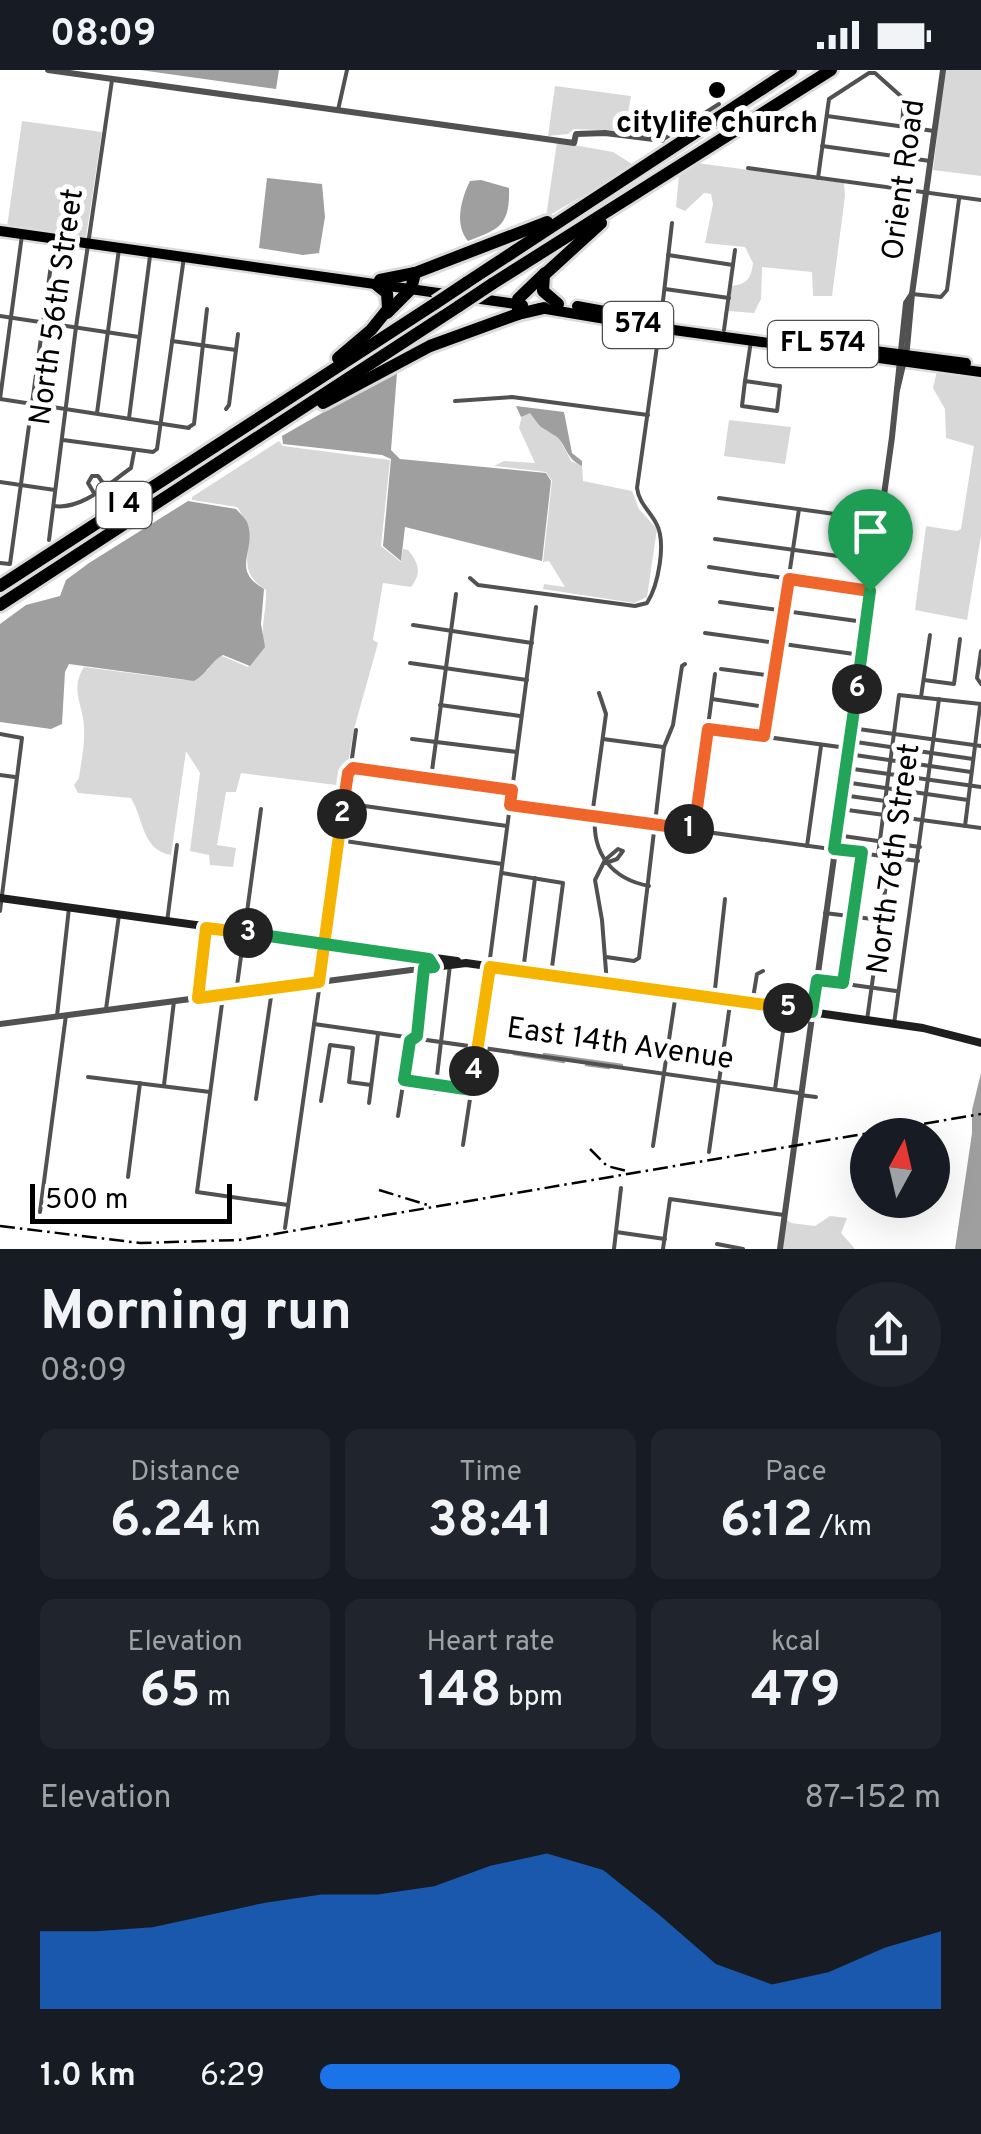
<!DOCTYPE html>
<meta charset="utf-8">
<style>
:root{--surface:#171b24;--page:#20242c;--text:#f1f3f6;--muted:#9ea1a6;--accent:#1a73e8}
body{margin:0;font-family:Overpass,sans-serif;background:var(--page);color:var(--text);height:100vh;display:flex;flex-direction:column;font-size:38px;white-space:nowrap}
*{box-sizing:border-box;margin:0}
p{font-size:32px;color:var(--muted)}
.icon{flex:none;width:55px;height:55px;fill:none;stroke:currentColor;stroke-width:2;stroke-linecap:round;stroke-linejoin:round}
.map{position:relative;height:1179px;overflow:hidden}
.panel{display:flex;flex-direction:column;background:var(--surface);flex:1}
.panel>*{flex:none}
.needle{width:65px;rotate:8deg}
.buttons{position:absolute;left:850px;top:1048px;display:grid;gap:20px}
.buttons a{display:grid;place-items:center;width:100px;height:100px;border-radius:50%;background:var(--surface);box-shadow:0 10px 40px #0002;font-size:50px}
.scale{position:absolute;left:30px;bottom:25px;width:202px;box-sizing:border-box;padding-left:10px;border:5px solid #000;border-top:0;font-size:28px;line-height:35px;white-space:nowrap;color:#000;-webkit-text-stroke:8px #fff;paint-order:stroke}
.pin{position:absolute;display:grid;place-items:center;width:85px;height:85px;color:#fff;margin:-102px -42px;border-radius:50% 50% 50% 0;rotate:-45deg;box-shadow:0 0 10px #0007}
.pin .icon{rotate:45deg}
.km{position:absolute;width:50px;height:50px;margin:-25px;border-radius:50%;background:#222;color:#fff;font-size:28px;line-height:50px;text-align:center}
.round{display:grid;place-items:center;flex:none;width:105px;height:105px;border-radius:52px;background:var(--page)}
.summary{display:flex;align-items:center;justify-content:space-between;height:170px;padding:0 40px}
h1{font-size:55px;font-weight:700;line-height:75px}
.figures{display:grid;grid-template-columns:repeat(3,1fr);gap:15px;height:170px;padding:10px 40px}
.figures div{display:grid;align-content:center;border-radius:15px;background:var(--page);text-align:center}
.figures b{font-size:50px;font-weight:700}
.figures small{font-size:28px;font-weight:400}
.figures p{font-size:28px}
.chart{height:280px;padding:20px 40px}
.chart p{display:flex;justify-content:space-between}
.chart svg{width:100%;height:180px;margin-top:10px;fill:var(--accent);opacity:.7}
ul{padding:0 40px;list-style:none;font-size:32px}
li{display:grid;grid-template-columns:160px 120px 1fr;align-items:center;height:75px}
li i{height:25px;border-radius:12px;background:var(--accent)}
.status{display:flex;justify-content:space-between;align-items:center;height:70px;padding:0 50px;background:var(--surface);direction:ltr}
.status svg{height:28px;fill:currentColor}
.map>svg:first-child{display:block}
</style>
<div class="status"><b>08:09</b><svg viewBox="0 0 49 12"><path d="M0 12V9h3v3zM5 12V6h3v6zM10 12V3h3v9zM15 12V0h3v12zM26 1h20v11H26zM47 4h2v5h-2z"/></svg></div>
<div class="map">
<svg width="981" height="1179" viewBox="0 0 981 1179">
<rect width="100%" height="100%" fill="#fff"/>
<g fill="#d8d8d8">
<polygon points="945,0 981,0 981,106 933,100"/>
<polygon points="555,16 631,26 625,61 574,59 568,64 548,66"/>
<polygon points="22,51 102,62 86,167 7,157"/>
<polygon points="557,72 613,82 635,96 546,147"/>
<path d="M697,93L844,113L845,126L832,226H813L812,202L762,197L761,229L754,243L728,241L732,216C747,214 751,209 753,193L745,177L705,173L713,134L711,124L704,123L685,141L676,137L679,104Z"/>
<polygon points="937,301 981,307 981,466 967,550 915,540 926,456 957,461 961,459 974,376 946,368 945,339 933,318"/>
<polygon points="530,342 559,368 571,391 582,396 583,411 632,421 639,439 657,459 647,527 634,533 543,519 544,514 565,517 549,491 543,492 552,411 546,402 494,396 504,391 535,393 519,358 522,346"/>
<polygon points="729,350 791,357 785,394 724,386"/>
<path d="M279,371L283,376L390,390L381,476L401,492L403,479L408,480C419,493 422,503 411,517L383,513L373,570L378,573L354,659L344,716L241,703L236,722H226L217,775L236,778L233,797L210,795L209,785L190,781L200,703L186,681L171,785C142,780 144,750 131,728L78,723L74,715L79,708C81,692 85,675 84,659C84,635 69,621 84,597L184,610L208,600L213,589L222,586L248,597L264,577C260,557 267,540 266,520C228,496 264,474 237,437L192,430V427Z"/>
<polygon points="830,1146 847,1148 841,1163 855,1179 782,1179 786,1149 791,1153 815,1156"/>
</g>
<g fill="#9f9f9f">
<polygon points="140,0 279,0 276,19"/>
<polygon points="267,108 322,114 325,147 319,183 303,185 259,178"/>
<path d="M481,110L509,118C510,155 500,159 468,171C454,155 461,129 470,111Z"/>
<polygon points="397,303 391,380 400,389 546,403 551,411 542,491 405,457 401,491 383,476 391,389 382,385 283,374 282,366 390,304"/>
<path d="M516,336L564,342L572,383L582,391V396C564,388 566,371 554,365C537,354 543,360 530,343L521,347Z"/>
<path d="M188,431L236,439C240,443 244,447 247,452C258,480 229,499 264,519L261,554L265,577L250,596L223,585C211,591 207,604 194,611L69,594L65,602L62,654L51,659L0,652V554L26,535L60,526L66,510L89,493Z"/>
<polygon points="981,1003 981,1179 955,1179 972,1063 972,1040"/>
</g>
<g fill="none" stroke-linecap="round" stroke-linejoin="round">
<g stroke="#9f9f9f" stroke-width="2.5">
<polyline points="514,984 564,992"/>
<polyline points="544,984 622,995"/>
<polyline points="586,995 609,998"/>
</g>
<defs>
<g id="primary">
<polyline points="0,161 523,235"/>
<polyline points="577,236 664,252"/>
<polyline points="540,238 659,258 981,302"/>
<polyline points="799,271 966,293"/>
</g>
<g id="motorway">
<polyline points="380,210 415,203 547,152"/>
<polyline points="466,213 791,0"/>
<polyline points="492,214 831,0"/>
<polyline points="558,234 543,221 544,205 601,153"/>
<polyline points="387,243 411,219 415,203"/>
<polyline points="518,244 518,229 545,203"/>
<polyline points="338,288 371,260 388,239 387,223 377,215"/>
<polyline points="323,333 430,276 518,244 544,238"/>
<polyline points="0,516 436,233"/>
<polyline points="0,535 459,236"/>
</g>
</defs>
<use href="#primary" stroke="#dbdbdb" stroke-width="15"/>
<use href="#motorway" stroke="#dbdbdb" stroke-width="18"/>
<g stroke="#515151" stroke-width="4">
<polyline points="338,40 347,0"/>
<polyline points="827,46 934,61"/>
<polyline points="662,70 719,34"/>
<polyline points="822,76 930,91"/>
<polyline points="748,98 981,130"/>
<polyline points="818,108 829,29 869,3 875,3 904,29 902,56"/>
<polyline points="668,185 733,195"/>
<polyline points="665,219 729,228"/>
<polyline points="912,224 941,227 947,220 959,129"/>
<polyline points="0,246 139,267"/>
<polyline points="661,248 672,153"/>
<polyline points="724,260 735,180"/>
<polyline points="172,271 236,280"/>
<polygon points="745,311 780,316 777,341 742,336"/>
<polyline points="745,311 751,271"/>
<polyline points="0,329 189,358"/>
<polyline points="0,329 22,165"/>
<polyline points="455,331 512,327 648,345"/>
<polyline points="226,339 229,335 238,264"/>
<polyline points="97,343 119,179"/>
<polyline points="129,348 150,186"/>
<polyline points="189,357 194,354 207,239"/>
<polyline points="63,370 153,382 157,379 184,187"/>
<polyline points="0,412 55,420"/>
<polyline points="94,423 88,413 92,406 98,406 105,416"/>
<polyline points="719,428 878,450"/>
<path d="M54,436C82,440 108,414 131,398L134,382"/>
<polyline points="715,469 874,491"/>
<polyline points="49,470 76,257 112,10"/>
<polyline points="0,493 10,494 54,173"/>
<polyline points="709,497 871,521"/>
<path d="M470,508L478,515L635,536L647,533C658,516 667,472 656,453C649,440 639,433 637,418L659,262"/>
<polyline points="720,532 864,552"/>
<polyline points="413,555 532,573"/>
<polyline points="705,563 861,585"/>
<polyline points="981,581 977,608 981,614"/>
<polyline points="410,593 527,610"/>
<polyline points="721,599 774,606"/>
<polyline points="924,610 954,614 960,569"/>
<polyline points="921,627 930,565"/>
<polyline points="712,629 766,637"/>
<polyline points="440,635 520,646"/>
<polyline points="851,658 981,676"/>
<polyline points="708,659 847,678"/>
<polyline points="0,664 22,668 0,841"/>
<polyline points="765,666 799,439"/>
<polyline points="412,669 517,682"/>
<polyline points="603,669 663,677"/>
<polyline points="849,671 973,689"/>
<polyline points="848,684 971,702"/>
<polyline points="846,698 981,717"/>
<polyline points="349,700 353,698 512,719"/>
<polyline points="0,705 15,707"/>
<polyline points="431,708 456,524"/>
<polyline points="844,712 968,730"/>
<polyline points="842,725 885,731"/>
<polyline points="343,733 507,756"/>
<polyline points="510,735 918,791"/>
<polyline points="840,739 981,758"/>
<polyline points="592,746 606,644 599,623"/>
<path d="M595,746C592,784 612,809 649,816"/>
<polyline points="965,756 980,636"/>
<polyline points="694,760 715,604"/>
<polyline points="836,765 920,777"/>
<polyline points="338,770 502,794"/>
<polyline points="807,776 821,676"/>
<polyline points="878,785 899,625 981,634"/>
<polyline points="606,793 617,789 623,781 618,779 605,790 595,810 602,850 607,914"/>
<polyline points="502,803 563,813 551,905"/>
<polyline points="825,843 880,850"/>
<polyline points="167,852 177,775"/>
<polyline points="606,887 634,891 639,888 664,677 673,655 682,596 685,594"/>
<polyline points="489,896 536,537"/>
<polyline points="523,901 535,808"/>
<polyline points="817,910 896,921"/>
<polyline points="843,913 862,784"/>
<polyline points="236,923 261,739"/>
<polyline points="223,926 197,1122 288,1135"/>
<polyline points="198,928 206,858"/>
<polyline points="714,928 725,829"/>
<polyline points="752,934 757,904 763,901"/>
<polyline points="106,939 119,845"/>
<polyline points="57,946 69,838"/>
<polyline points="867,950 890,786"/>
<polyline points="314,954 799,1023"/>
<polyline points="894,954 939,629"/>
<polyline points="88,1007 210,1022"/>
<polyline points="404,1010 471,1020"/>
<polyline points="164,1015 174,931"/>
<polyline points="775,1019 786,940"/>
<polyline points="435,1023 450,895"/>
<polyline points="800,1025 816,1027"/>
<polyline points="256,1029 272,920"/>
<polyline points="321,1031 330,975 353,978 349,1012 371,1015"/>
<polyline points="369,1033 378,964"/>
<polyline points="398,1046 410,971 417,966 424,900"/>
<polyline points="463,1075 490,897"/>
<polyline points="653,1076 676,923"/>
<polyline points="709,1082 730,934"/>
<polyline points="128,1107 140,1013"/>
<polyline points="40,1142 66,945"/>
<polyline points="285,1158 356,660"/>
<polyline points="616,1162 665,1169"/>
<polyline points="717,1174 743,1179"/>
<polyline points="614,1179 621,1118"/>
<polyline points="663,1179 670,1129 784,1145"/>
</g>
<g stroke="#515151" stroke-width="6">
<polyline points="48,0 574,73 576,64 605,63 662,70"/>
<polyline points="897,320 907,278 912,224 943,0"/>
<polyline points="0,954 434,897"/>
<polyline points="780,1179 892,367 906,233 912,224"/>
</g>
<g stroke="#1e1e1e" stroke-width="8">
<polyline points="0,828 457,891"/>
<polyline points="426,888 433,892 434,897 466,893 923,958 981,973"/>
</g>
<use href="#primary" stroke="#000" stroke-width="10"/>
<use href="#motorway" stroke="#000" stroke-width="12"/>
<g stroke="#000" stroke-width="2.5" stroke-dasharray="15 5 2.5 5" stroke-linecap="butt">
<polyline points="590,1079 607,1096 627,1101"/>
<polyline points="379,1120 431,1136"/>
<polyline points="0,1156 140,1173 239,1170 981,1044"/>
</g>
<defs>
<g id="motorway-bridge">
<polyline points="436,233 466,213"/>
<polyline points="459,236 492,214"/>
</g>
</defs>
<use href="#motorway-bridge" stroke="#dbdbdb" stroke-width="18" stroke-linecap="butt"/>
<use href="#motorway-bridge" stroke="#000" stroke-width="12"/>
</g>
<g fill="none" stroke-linecap="round" stroke-linejoin="round">
<defs>
<polyline id="split-1" points="689,759 694,760 708,659 764,666 789,509 870,521"/>
<polyline id="split-2" points="342,744 348,703 353,698 512,720 510,735 689,759"/>
<polyline id="split-3" points="248,863 206,858 198,928 319,912 342,744"/>
<polyline id="split-4" points="248,863 429,889 434,897 424,898 417,966 410,971 404,1010 472,1020 474,1001"/>
<polyline id="split-5" points="474,1001 490,897 788,938"/>
<polyline id="split-6" points="788,938 812,942 817,910 843,913 862,782 834,779 857,619"/>
<polyline id="split-7" points="857,619 870,521"/>
</defs>
<use href="#split-1" stroke="#fff" stroke-width="20"/>
<use href="#split-2" stroke="#fff" stroke-width="20"/>
<use href="#split-3" stroke="#fff" stroke-width="20"/>
<use href="#split-4" stroke="#fff" stroke-width="20"/>
<use href="#split-5" stroke="#fff" stroke-width="20"/>
<use href="#split-6" stroke="#fff" stroke-width="20"/>
<use href="#split-7" stroke="#fff" stroke-width="20"/>
<use href="#split-1" stroke="#f0652b" stroke-width="12"/>
<use href="#split-2" stroke="#f0652b" stroke-width="12"/>
<use href="#split-3" stroke="#f5b400" stroke-width="12"/>
<use href="#split-4" stroke="#22a559" stroke-width="12"/>
<use href="#split-5" stroke="#f5b400" stroke-width="12"/>
<use href="#split-6" stroke="#22a559" stroke-width="12"/>
<use href="#split-7" stroke="#22a559" stroke-width="12"/>
</g>
<circle fill="#000" stroke="#fff" stroke-width="4" cx="717" cy="20" r="10"/>
<g text-anchor="middle" dominant-baseline="central" stroke-width="10" stroke-linejoin="round" paint-order="stroke">
<g fill="#fff" stroke="#4c4c4c" stroke-width="2.5">
<rect x="603" y="232" width="70" height="46" rx="8"/>
<rect x="768" y="251" width="110" height="46" rx="8"/>
<rect x="96.5" y="412" width="55" height="46" rx="8"/>
</g>
<g font-size="28" font-weight="bold" fill="#000">
<text x="638" y="255">574</text>
<text x="823" y="274">FL 574</text>
<text x="124" y="435">I 4</text>
</g>
<g font-size="30" font-weight="bold" fill="#000" stroke="#fff">
<text x="717" y="54">citylife church</text>
</g>
<g font-size="30" fill="#000" stroke="#fff">
<text transform="translate(905 110) rotate(-82)">Orient Road</text>
<text transform="translate(58 237) rotate(-82)">North 56th Street</text>
<text transform="translate(895 789) rotate(-82)">North 76th Street</text>
<text transform="translate(620 975) rotate(8)">East 14th Avenue</text>
</g>
</g>
</svg>
<div class="buttons">
<a><svg class="needle" viewBox="-14 -14 28 28"><path d="M0-13l5 13h-10z" fill="#e53935"/><path d="M0 13l5-13h-10z" fill="#9ea1a6"/></svg></a>
</div>
<div class="scale">500 m</div>
<div class="pin" style="left:870px;top:521px;background:#1e9e55"><svg class="icon" aria-label="arrive" viewBox="0 0 24 24"><path d="M6 21V4h12l-3 4 3 4H6"/></svg></div>
<b class="km" style="left:689px;top:759px">1</b>
<b class="km" style="left:342px;top:744px">2</b>
<b class="km" style="left:248px;top:863px">3</b>
<b class="km" style="left:474px;top:1001px">4</b>
<b class="km" style="left:788px;top:938px">5</b>
<b class="km" style="left:857px;top:619px">6</b>
</div>
<section class="panel">
<div class="summary"><div><h1>Morning run</h1><p>08:09</p></div><a class="round"><svg class="icon" aria-label="share" viewBox="0 0 24 24"><path d="M12 15V3M7 8l5-5 5 5M5 13v7h14v-7"/></svg></a></div>
<div class="figures">
<div><p>Distance</p><b>6.24<small> km</small></b></div>
<div><p>Time</p><b>38:41</b></div>
<div><p>Pace</p><b>6:12<small> /km</small></b></div>
</div>
<div class="figures">
<div><p>Elevation</p><b>65<small> m</small></b></div>
<div><p>Heart rate</p><b>148<small> bpm</small></b></div>
<div><p>kcal</p><b>479</b></div>
</div>
<div class="chart"><p><span>Elevation</span>87–152 m</p>
<svg viewBox="0 0 160 44" preserveAspectRatio="none"><path d="M0 44V25L10 25L20 24L30 21L40 18L50 16L60 16L70 14L80 9L90 6L100 10L110 21L120 33L130 38L140 35L150 29L160 25V44z"/></svg>
</div>
<ul>
<li><b>1.0 km</b>6:29<i style="width:58%"></i></li>
</ul>
</section>
